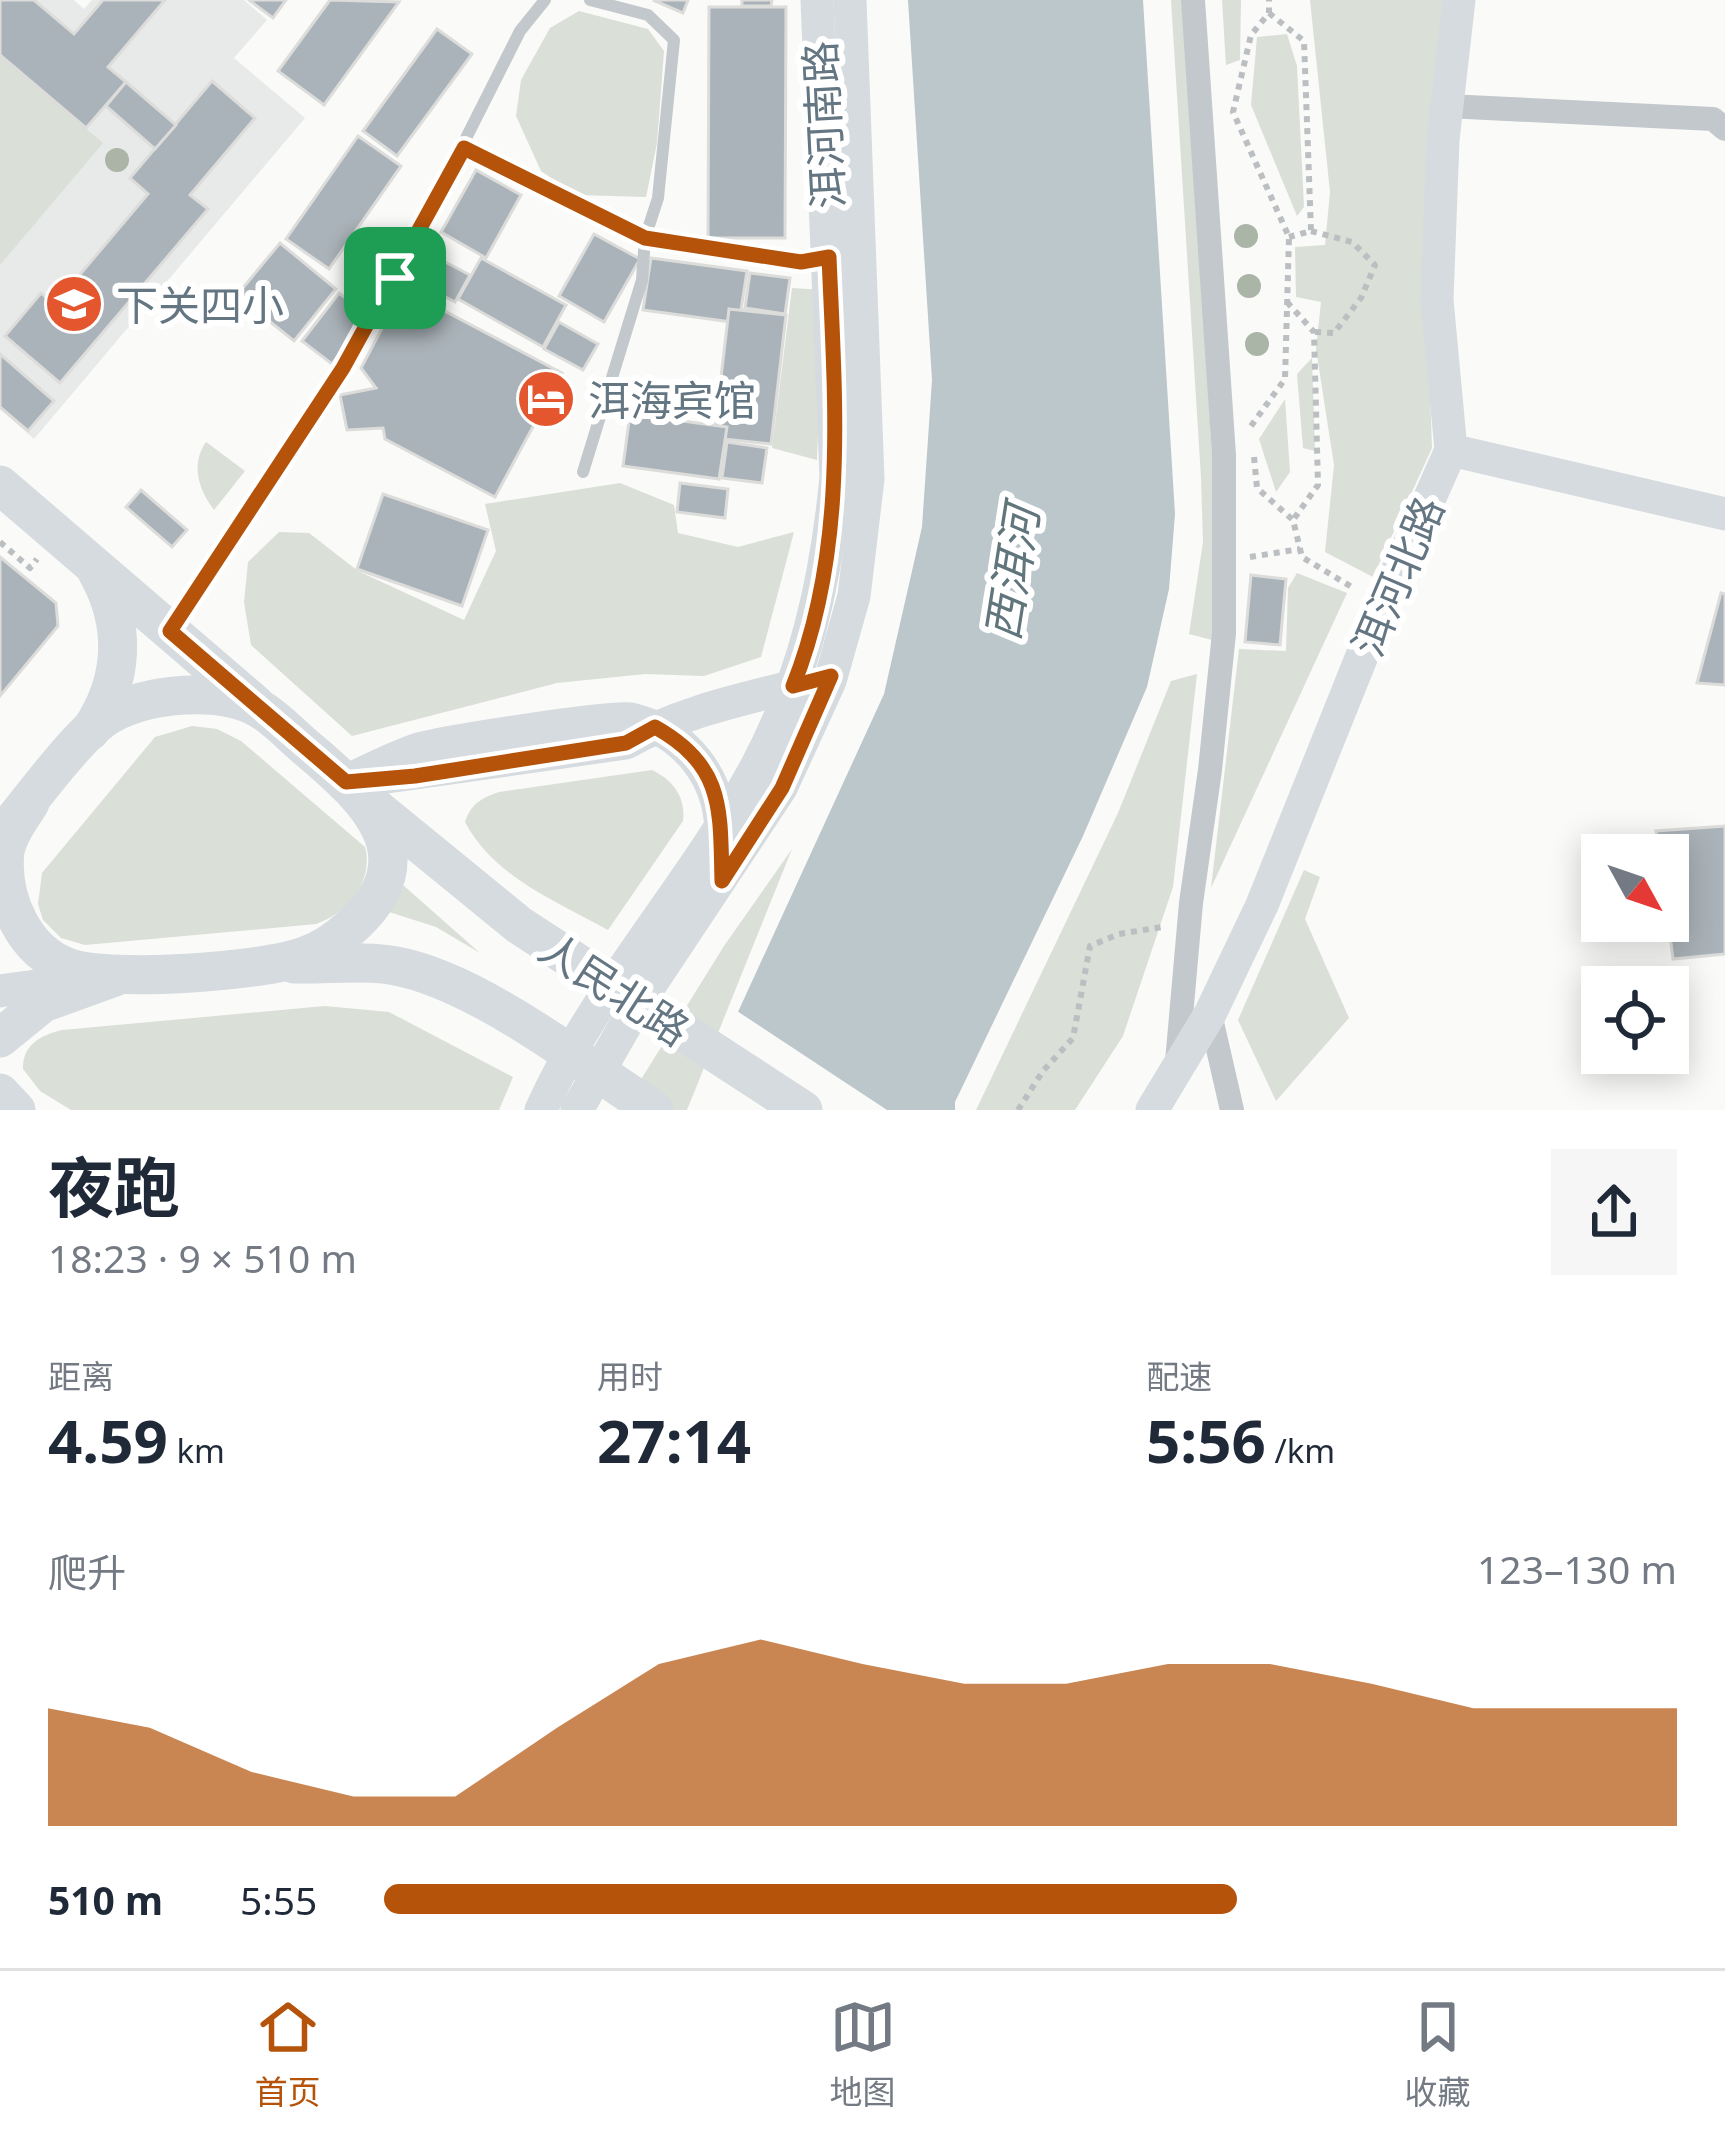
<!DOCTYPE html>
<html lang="zh">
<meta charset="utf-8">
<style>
:root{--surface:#fff;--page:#f6f6f7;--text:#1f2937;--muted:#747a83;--line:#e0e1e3;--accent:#b45309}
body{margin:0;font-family:"Noto Sans","Noto Sans SC",sans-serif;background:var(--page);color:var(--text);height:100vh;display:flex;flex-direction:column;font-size:45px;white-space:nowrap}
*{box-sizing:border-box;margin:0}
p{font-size:39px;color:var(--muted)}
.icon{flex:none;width:66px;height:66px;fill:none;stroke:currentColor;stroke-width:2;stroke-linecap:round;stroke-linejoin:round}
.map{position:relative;height:1110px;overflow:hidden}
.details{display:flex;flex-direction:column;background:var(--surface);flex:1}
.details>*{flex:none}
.needle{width:78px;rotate:130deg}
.fabs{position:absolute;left:1581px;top:834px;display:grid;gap:24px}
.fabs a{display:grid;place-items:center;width:108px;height:108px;border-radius:0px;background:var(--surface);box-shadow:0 6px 30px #0003;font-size:60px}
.pin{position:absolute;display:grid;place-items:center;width:102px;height:102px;color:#fff;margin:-51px;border-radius:24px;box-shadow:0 6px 18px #0006}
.round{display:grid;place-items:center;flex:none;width:126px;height:126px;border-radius:0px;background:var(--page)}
.overview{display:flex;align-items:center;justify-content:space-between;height:204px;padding:0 48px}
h1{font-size:66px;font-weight:700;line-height:90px}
.stats{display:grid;grid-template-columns:repeat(3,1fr);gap:18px;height:204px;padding:12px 48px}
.stats div{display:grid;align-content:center}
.stats b{font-size:60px;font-weight:700}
.stats small{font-size:33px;font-weight:400}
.stats p{font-size:33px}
.chart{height:336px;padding:24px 48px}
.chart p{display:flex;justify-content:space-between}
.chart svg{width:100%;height:216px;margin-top:12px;fill:var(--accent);opacity:.7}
ul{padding:0 48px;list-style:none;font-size:39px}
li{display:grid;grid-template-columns:192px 144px 1fr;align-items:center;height:90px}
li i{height:30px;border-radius:15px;background:var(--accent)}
.dock{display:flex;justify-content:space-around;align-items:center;height:168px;border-top:3px solid var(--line);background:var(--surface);font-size:33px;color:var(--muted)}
.dock a{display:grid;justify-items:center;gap:6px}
.dock .current{color:var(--accent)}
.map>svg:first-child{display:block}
</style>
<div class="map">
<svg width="1725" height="1110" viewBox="0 0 1725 1110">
<rect width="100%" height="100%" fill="#fafaf8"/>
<polygon fill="#e8e9e9" points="0,0 74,0 84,9 92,0 244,0 267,20 234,58 305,118 34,439 0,409"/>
<g fill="#dadfd7">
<polygon points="1171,0 1185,0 1216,523 1212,640 1189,634 1203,542 1201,477"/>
<polygon points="1222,0 1241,0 1240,60 1226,65"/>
<polygon points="1310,0 1448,0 1430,390 1432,448 1373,577 1325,552 1334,465 1316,349 1321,302 1296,297 1295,247 1325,245 1330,192"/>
<polygon points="579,11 648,29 664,51 657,143 646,197 576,195 541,171 516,116 521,80 550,28"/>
<polygon points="1287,34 1297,66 1304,207 1297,216 1251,105 1257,37"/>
<polygon points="0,56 103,143 0,265"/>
<polygon points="792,288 823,290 817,460 772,448"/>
<polygon points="1312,358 1315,451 1303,448 1297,374"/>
<polygon points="1285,399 1290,472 1276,492 1259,439"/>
<path d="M206,442L245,471L214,510C199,490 190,465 206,442Z"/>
<polygon points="620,483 674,505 678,533 738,547 794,532 761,657 704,676 645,674 557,683 352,736 251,645 244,602 248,562 279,532 309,533 358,571 464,620 496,551 485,504"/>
<polygon points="1297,573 1347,593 1211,888 1239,649 1286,651 1288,588"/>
<polygon points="1197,674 1173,887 1123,1036 1075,1110 976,1110 1118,813 1171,681"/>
<path d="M192,726L217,729L241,741L365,847C374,882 347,913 316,924L85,945L61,938L43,920L38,904L42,873L155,737Z"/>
<path d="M652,770C673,780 686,797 683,821L608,930C556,901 494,877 465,822C471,804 481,798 499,792Z"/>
<polygon points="792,849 687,1110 622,1110 724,946"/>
<polygon points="1304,870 1320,877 1305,919 1349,1018 1276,1101 1238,1020"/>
<polygon points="395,878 480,953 436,927 383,910"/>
<path d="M325,1006L389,1012L513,1077L499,1110H71L40,1091L23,1069C22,1045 41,1035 62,1030Z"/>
</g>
<polygon fill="#bbc7cb" points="908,0 1143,0 1175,514 1169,589 1147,687 1083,836 955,1102 955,1110 693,1110 884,694 922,527 932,380"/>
<polygon fill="#fafaf8" points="734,1009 887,1110 687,1110"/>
<g fill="#aab3b9" stroke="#dcdcda" stroke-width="3">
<polygon points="0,0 34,0 74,34 103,0 165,0 108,67 126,82 86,128 0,55"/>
<polygon points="249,0 286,0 273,18"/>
<polygon points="330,0 399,2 324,105 278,71"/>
<polygon points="653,0 688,0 683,13"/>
<polygon points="742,0 772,0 771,6 742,6"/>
<polygon points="709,7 786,7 785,238 708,238"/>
<polygon points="437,29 472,54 397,156 363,131"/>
<polygon points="212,81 255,118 190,195 208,209 60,383 5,336 41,293 55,304 148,194 130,178"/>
<polygon points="126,82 176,125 155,149 106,106"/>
<polygon points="358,136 401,166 329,269 286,239"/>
<polygon points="476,170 521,195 486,258 441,232"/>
<polygon points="594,234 640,259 604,322 559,296"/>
<polygon points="280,243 336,289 294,341 237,295"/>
<polygon points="430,254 470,275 455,302 415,280"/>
<polygon points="481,258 566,305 543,347 458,299"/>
<polygon points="651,258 747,271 739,323 643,310"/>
<polygon points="750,273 790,278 785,314 745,308"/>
<polygon points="403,289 562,373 495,497 385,439 383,428 347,430 340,395 376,388 361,368"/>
<polygon points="339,293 369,316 332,364 302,341"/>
<polygon points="729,309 786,315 771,444 714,438"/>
<polygon points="559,322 598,344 583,370 544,349"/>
<polygon points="0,354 54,401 28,431 0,407"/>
<polygon points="630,414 727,427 719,479 623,466"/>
<polygon points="727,442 767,448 762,483 722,478"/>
<polygon points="680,483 728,489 725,518 677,512"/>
<polygon points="141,490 187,530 172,547 126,507"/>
<polygon points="383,494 488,530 462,606 357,569"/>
<polygon points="0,557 56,603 58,626 0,696"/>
<polygon points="1251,575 1286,579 1280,645 1245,642"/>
<polygon points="1721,593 1725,594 1725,685 1697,683"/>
<polygon points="1725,826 1725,954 1673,959 1668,920 1668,855 1659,855 1656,831"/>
</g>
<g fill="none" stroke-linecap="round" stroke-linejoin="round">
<g stroke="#bbbfc2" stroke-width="6" stroke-dasharray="6 6" stroke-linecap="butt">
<polyline points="1269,13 1304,41 1311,231 1289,237"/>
<polyline points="1311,231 1352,242 1375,265 1361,298 1334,333 1314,332"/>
<polyline points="1287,302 1314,332 1318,485 1293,520"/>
<polyline points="1251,426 1285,379 1289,237 1233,112 1251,35 1269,13 1269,0"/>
<polyline points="1254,457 1257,488 1293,520 1302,557 1355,589"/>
<polyline points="0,542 30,568 37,559"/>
<polyline points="1250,557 1300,549"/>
<polyline points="1018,1110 1043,1071 1073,1038 1090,946 1119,934 1162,927"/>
</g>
<g stroke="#c3c8cc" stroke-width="12">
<polyline points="590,0 648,15 674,40 658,198 645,238 801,263 825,258"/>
<polyline points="464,148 645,238 642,280 583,472"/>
<polyline points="173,625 343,368 396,277 520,31 545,0"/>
</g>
<g stroke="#c3c8cc" stroke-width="24">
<polyline points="1447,106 1713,119 1725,129"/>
<polyline points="1210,1014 1232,1110"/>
<polyline points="1177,1062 1191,903 1210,770 1224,633 1224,455 1193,0"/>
</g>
<g stroke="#d6dbdf" stroke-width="33">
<polyline points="1451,450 1725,514"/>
<path d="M373,779L626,743C682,711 745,699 806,683"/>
<path d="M346,781C368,771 390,759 413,751C433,743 615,715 631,719C685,732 720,777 721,831"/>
<polyline points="0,991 81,980"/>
<path d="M541,1110C597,986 692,886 756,767C805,675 826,581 836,477L817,0"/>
<polyline points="577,1110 637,1005 781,788 830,681 854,596 868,479 850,0"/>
<polyline points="1152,1110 1210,1014 1262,905 1382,606 1451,450 1437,300 1443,140 1459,0"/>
</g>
<g stroke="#d6dbdf" stroke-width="39">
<polyline points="0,485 255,704"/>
<path d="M90,731C124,681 127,625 97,572"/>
<polyline points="377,809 519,925 803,1110"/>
<path d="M0,837C26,807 79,732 109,715C148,693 220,686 260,709C277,719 293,737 309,750C368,800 429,857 351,927C338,939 322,950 305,956C261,972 114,982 70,968C24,953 0,898 5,851C9,833 20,818 30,803"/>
<path d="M294,964C327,965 364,960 396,966C477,981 583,1064 654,1110"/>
<polyline points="0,1038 43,1003 115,977"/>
<polyline points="0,1093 16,1110"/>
</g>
</g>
<g fill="#aab4a7">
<circle cx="117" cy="160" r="12"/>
<circle cx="1246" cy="236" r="12"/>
<circle cx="1249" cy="286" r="12"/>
<circle cx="1257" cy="344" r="12"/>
</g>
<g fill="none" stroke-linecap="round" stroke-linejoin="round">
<defs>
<path id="route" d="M464,148L645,238L801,262L829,257C835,401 848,549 793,686L831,676L782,788L722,881C720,810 725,766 655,727L626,743L415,776L346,782L170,631L343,368Z"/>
</defs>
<use href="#route" stroke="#fff" stroke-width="24"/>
<use href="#route" stroke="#b45309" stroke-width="15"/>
</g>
<defs>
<symbol id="school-disc" viewBox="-11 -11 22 22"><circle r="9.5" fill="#e4572e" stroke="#fff"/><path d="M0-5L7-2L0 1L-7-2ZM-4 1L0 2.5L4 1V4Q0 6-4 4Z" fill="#fff"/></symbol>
<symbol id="hotel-disc" viewBox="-11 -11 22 22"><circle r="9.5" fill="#e4572e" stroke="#fff"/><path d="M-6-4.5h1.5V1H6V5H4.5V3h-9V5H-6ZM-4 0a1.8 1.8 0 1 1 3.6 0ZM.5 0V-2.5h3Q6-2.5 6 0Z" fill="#fff"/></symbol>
</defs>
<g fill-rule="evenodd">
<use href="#school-disc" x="41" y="271" width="66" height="66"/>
<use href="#hotel-disc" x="513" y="366" width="66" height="66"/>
</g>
<g text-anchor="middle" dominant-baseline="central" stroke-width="12" stroke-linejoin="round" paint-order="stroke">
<g font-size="42" fill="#657683" stroke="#fff">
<text transform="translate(823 125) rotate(-93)">洱河南路</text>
<text transform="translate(1397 576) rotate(-67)">洱河北路</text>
<text transform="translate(615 988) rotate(33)">人民北路</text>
</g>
<g font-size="42" fill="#657683" stroke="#fff" text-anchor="start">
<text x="116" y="304">下关四小</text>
<text x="588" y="399">洱海宾馆</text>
</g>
<g font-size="45" font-style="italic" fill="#60757c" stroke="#fff">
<text transform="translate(1011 573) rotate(-81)">西洱河</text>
</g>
</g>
</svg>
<div class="fabs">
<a><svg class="needle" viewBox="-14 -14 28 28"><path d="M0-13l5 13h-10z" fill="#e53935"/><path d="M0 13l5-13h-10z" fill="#747a83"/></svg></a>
<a><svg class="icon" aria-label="locate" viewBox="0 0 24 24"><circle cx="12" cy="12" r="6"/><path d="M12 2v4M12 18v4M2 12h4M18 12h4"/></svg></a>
</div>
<div class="pin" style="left:395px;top:278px;background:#1e9e55"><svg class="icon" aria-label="arrive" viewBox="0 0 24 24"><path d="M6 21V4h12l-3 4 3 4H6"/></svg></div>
</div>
<section class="details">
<div class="overview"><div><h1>夜跑</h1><p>18:23 · 9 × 510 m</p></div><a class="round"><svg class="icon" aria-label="share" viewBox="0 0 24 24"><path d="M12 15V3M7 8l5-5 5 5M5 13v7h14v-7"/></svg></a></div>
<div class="stats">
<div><p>距离</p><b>4.59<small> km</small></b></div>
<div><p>用时</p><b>27:14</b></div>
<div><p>配速</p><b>5:56<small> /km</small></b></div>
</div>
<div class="chart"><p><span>爬升</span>123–130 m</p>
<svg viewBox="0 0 160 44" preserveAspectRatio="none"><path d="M0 44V20L10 24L20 33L30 38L40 38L50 24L60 11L70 6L80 11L90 15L100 15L110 11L120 11L130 15L140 20L150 20L160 20V44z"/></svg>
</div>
<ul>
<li><b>510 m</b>5:55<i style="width:66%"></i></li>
</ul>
</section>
<nav class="dock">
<a class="current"><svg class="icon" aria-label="home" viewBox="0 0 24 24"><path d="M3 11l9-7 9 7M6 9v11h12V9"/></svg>首页</a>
<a><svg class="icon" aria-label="map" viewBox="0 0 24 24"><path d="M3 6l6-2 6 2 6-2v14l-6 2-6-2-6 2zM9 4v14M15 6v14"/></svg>地图</a>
<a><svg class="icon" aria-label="saved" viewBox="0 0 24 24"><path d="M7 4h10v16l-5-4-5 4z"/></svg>收藏</a>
</nav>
